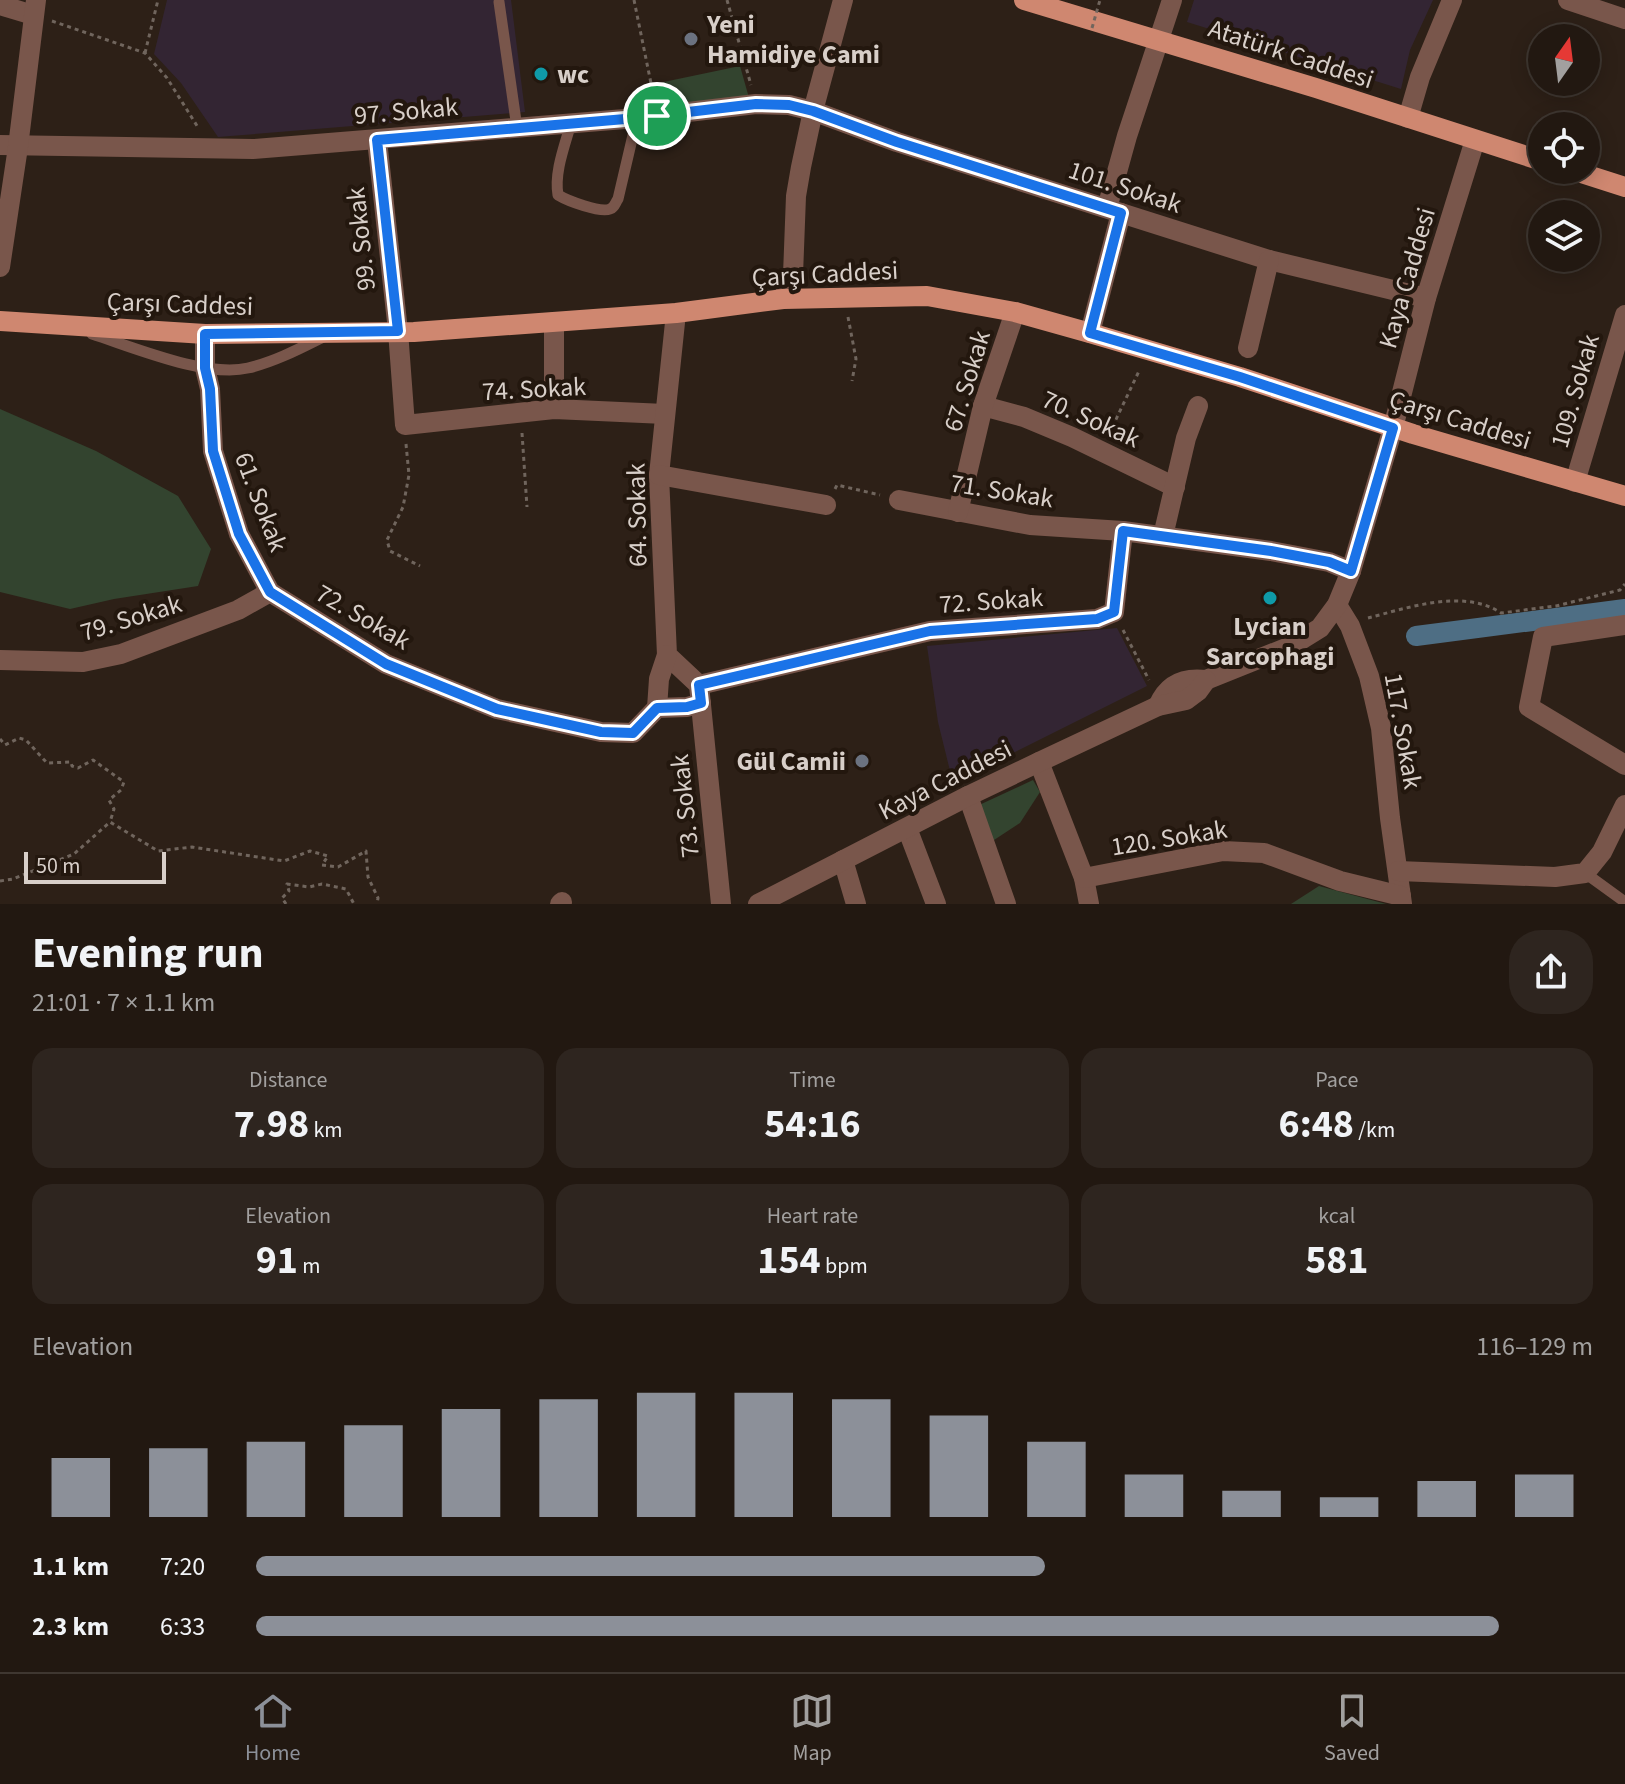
<!DOCTYPE html>
<meta charset="utf-8">
<style>
:root{--surface:#221811;--page:#2e251f;--text:#f1f3f6;--muted:#a2a09f;--line:#3f3731;--accent:#8c9099}
body{margin:0;font-family:"Source Sans 3",sans-serif;background:var(--page);color:var(--text);height:100vh;display:flex;flex-direction:column;font-size:30px;white-space:nowrap}
*{box-sizing:border-box;margin:0}
p{font-size:26px;color:var(--muted)}
.icon{flex:none;width:44px;height:44px;fill:none;stroke:currentColor;stroke-width:2;stroke-linecap:round;stroke-linejoin:round}
.map{position:relative;height:904px;overflow:hidden}
.side{display:flex;flex-direction:column;background:var(--surface);flex:1}
.side>*{flex:none}
.needle{width:52px;rotate:14deg}
.tools{position:absolute;left:1528px;top:24px;display:grid;gap:16px}
.tools a{display:grid;place-items:center;width:72px;height:72px;border-radius:50%;background:var(--surface);box-shadow:0 4px 20px #0003,0 0 0 2px var(--line);font-size:40px}
.scale{position:absolute;left:24px;bottom:20px;width:142px;box-sizing:border-box;padding-left:8px;border:4px solid #d8cfc9;border-top:0;font-size:22px;line-height:28px;white-space:nowrap;color:#d8cfc9;-webkit-text-stroke:6px #23170e;paint-order:stroke}
.pin{position:absolute;display:grid;place-items:center;width:68px;height:68px;color:#fff;margin:-34px;border:4px solid #fff;border-radius:50%;box-shadow:0 2px 8px #0007}
.round{display:grid;place-items:center;flex:none;width:84px;height:84px;border-radius:32px;background:var(--page)}
.head{display:flex;align-items:center;justify-content:space-between;height:136px;padding:0 32px}
h1{font-size:44px;font-weight:700;line-height:60px}
.figures{display:grid;grid-template-columns:repeat(3,1fr);gap:12px;height:136px;padding:8px 32px}
.figures div{display:grid;align-content:center;border-radius:20px;background:var(--page);text-align:center}
.figures b{font-size:40px;font-weight:700}
.figures small{font-size:22px;font-weight:400}
.figures p{font-size:22px}
.chart{height:224px;padding:16px 32px}
.chart p{display:flex;justify-content:space-between}
.chart svg{width:100%;height:144px;margin-top:8px;stroke:var(--accent);stroke-width:6}
ul{padding:0 32px;list-style:none;font-size:26px}
li{display:grid;grid-template-columns:128px 96px 1fr;align-items:center;height:60px}
li i{height:20px;border-radius:10px;background:var(--accent)}
.dock{display:flex;justify-content:space-around;align-items:center;height:112px;border-top:2px solid var(--line);background:var(--surface);font-size:22px;color:var(--muted)}
.dock a{display:grid;justify-items:center;gap:4px}
.dock .current{color:var(--accent)}
.map>svg:first-child{display:block}
</style>
<div class="map">
<svg width="1625" height="904" viewBox="0 0 1625 904">
<rect width="100%" height="100%" fill="#2d2017"/>
<g fill="#332533">
<polygon points="167,0 511,0 525,112 218,137 181,83 154,54"/>
<polygon points="1194,0 1433,0 1410,50 1401,89 1187,22"/>
<polygon points="1117,628 1147,686 953,783 938,722 927,646"/>
</g>
<g fill="#33442f">
<polygon points="740,66 749,98 661,112 654,84"/>
<polygon points="0,409 96,451 178,496 211,549 198,586 114,599 70,609 0,592"/>
<polygon points="1033,780 1040,792 1020,823 991,842 977,806"/>
<polygon points="1319,886 1386,904 1291,904"/>
</g>
<g fill="none" stroke-linecap="round" stroke-linejoin="round">
<polyline stroke="#4e6e84" stroke-width="20" points="1416,636 1625,609"/>
<g stroke="#70655d" stroke-width="3" stroke-dasharray="4 4" stroke-linecap="butt">
<polyline points="634,0 654,98"/>
<polyline points="727,0 751,85"/>
<polyline points="52,21 145,53 167,78 199,129"/>
<polyline points="145,53 158,0"/>
<polyline points="848,317 856,359 852,381"/>
<polyline points="522,433 527,507"/>
<polyline points="1109,434 1140,369"/>
<polyline points="406,444 409,475 403,507 387,540 390,551 420,566"/>
<polyline points="835,489 837,485 880,495"/>
<path d="M1368,618C1407,608 1464,588 1501,613L1556,606L1620,590L1625,584"/>
<polyline points="1123,630 1149,680"/>
<polyline points="0,739 5,745 19,738 26,740 47,763 71,762 72,766 78,768 93,760 124,782 121,790 109,800 114,809 110,822"/>
<polyline points="0,881 13,879 74,854 110,822 158,851 192,847 284,861 310,851 328,856 322,865 338,867 366,851 368,877 378,898 377,904"/>
<polyline points="286,904 282,898 289,891 287,884 309,887 322,884 346,889 354,904"/>
</g>
<g stroke="#79564b" stroke-width="11">
<polyline points="499,2 517,128"/>
<path d="M571,123C565,145 554,172 558,195C568,201 600,213 610,209C615,207 615,203 618,199L637,118"/>
<path d="M92,334C133,347 206,378 248,368C274,362 299,349 323,337"/>
<polyline points="1585,873 1625,902"/>
</g>
<g stroke="#79564b" stroke-width="20">
<polyline points="1568,0 1625,19"/>
<polyline points="0,5 33,15"/>
<polyline points="1408,118 1420,77 1452,0"/>
<polyline points="377,140 398,331 405,425 554,409 665,414"/>
<polyline points="0,145 253,149 637,118 756,104 789,105 813,111 897,142 1269,260 1426,298"/>
<polyline points="1107,208 1127,136 1172,0"/>
<polyline points="0,267 18,147 36,0"/>
<polyline points="676,313 659,475 667,655 699,685 721,904"/>
<polyline points="554,322 554,409"/>
<polyline points="1090,333 1121,213"/>
<polyline points="205,334 205,368 210,389 213,451 239,534 270,592 386,664 497,709 601,732 633,733 657,708 687,707 701,703"/>
<polyline points="1248,348 1269,260"/>
<polyline points="983,406 1024,417 1072,437 1175,487"/>
<polyline points="659,475 826,505"/>
<polyline points="1575,482 1625,315"/>
<polyline points="899,500 1030,525 1123,531 1271,551 1329,562 1351,571"/>
<polyline points="958,512 983,406 1015,312"/>
<polyline points="1163,536 1186,438 1198,406"/>
<polyline points="1337,605 1350,626 1369,676 1381,728 1390,818 1402,904"/>
<polyline points="1625,625 1543,637 1529,707 1625,765"/>
<polyline points="0,660 83,662 121,654 238,610 270,592"/>
<polyline points="699,685 930,631 1097,619 1114,612 1123,531"/>
<polyline points="657,708 659,679 667,655"/>
<polyline points="1039,762 1084,878 1089,904"/>
<polyline points="968,796 1006,904"/>
<polyline points="907,828 936,904"/>
<polyline points="843,860 856,904"/>
<polyline points="1398,871 1555,877 1585,873 1602,852 1625,805"/>
<polyline points="1084,878 1223,851 1264,853 1340,881 1401,896"/>
<polyline points="560,904 562,902"/>
</g>
<g stroke="#79564b" stroke-width="20">
<polyline points="783,299 793,275 796,196 801,167 813,111 843,0"/>
<path d="M1158,706C1167,685 1182,677 1206,680L1291,646L1320,628L1337,605L1351,571L1393,428L1426,298L1475,140"/>
<polyline points="758,904 968,796 1039,762 1158,706 1186,700 1198,691 1206,680"/>
</g>
<g stroke="#cf8770" stroke-width="20">
<polyline points="1024,0 1316,88 1542,161"/>
<polyline points="1572,170 1625,187"/>
<polyline points="0,321 205,334 414,332 676,313 783,299 927,296 1015,312 1090,333 1240,377 1413,434 1625,496"/>
</g>
<polyline stroke="#70655d" stroke-width="3" stroke-dasharray="4 4" stroke-linecap="butt" points="1092,28 1100,0"/>
</g>
<g fill="none" stroke-linecap="round" stroke-linejoin="round">
<defs>
<polygon id="route" points="756,104 789,105 813,111 897,142 1121,213 1090,333 1240,377 1393,428 1351,571 1329,562 1271,551 1123,531 1114,612 1097,619 930,631 699,685 701,703 687,707 657,708 633,733 601,732 497,709 386,664 270,592 239,534 213,451 210,389 205,368 205,334 398,331 377,140 637,118"/>
</defs>
<use href="#route" stroke="#fff" stroke-width="16"/>
<use href="#route" stroke="#1a73e8" stroke-width="10"/>
</g>
<g fill="#6b7280" stroke="#23170e" stroke-width="3">
<circle cx="691" cy="39" r="8"/>
<circle cx="862" cy="761" r="8"/>
</g>
<g fill="#0f9aa8" stroke="#23170e" stroke-width="3">
<circle cx="541" cy="74" r="8"/>
<circle cx="1270" cy="598" r="8"/>
</g>
<g text-anchor="middle" dominant-baseline="central" stroke-width="8" stroke-linejoin="round" paint-order="stroke">
<g font-size="26" font-weight="bold" fill="#d8cfc9" stroke="#23170e" text-anchor="start">
<text x="707" y="24">Yeni<tspan x="707" dy="30">Hamidiye Cami</tspan></text>
<text x="557" y="74">wc</text>
<text x="1270" y="626" text-anchor="middle">Lycian<tspan x="1270" dy="30">Sarcophagi</tspan></text>
<text x="846" y="761" text-anchor="end">Gül Camii</text>
</g>
<g font-size="26" fill="#d8cfc9" stroke="#23170e">
<text transform="translate(1291 54) rotate(18)">Atatürk Caddesi</text>
<text transform="translate(406 111) rotate(-5)">97. Sokak</text>
<text transform="translate(1125 187) rotate(18)">101. Sokak</text>
<text transform="translate(361 239) rotate(-96)">99. Sokak</text>
<text transform="translate(825 274) rotate(-3)">Çarşı Caddesi</text>
<text transform="translate(1407 278) rotate(-74)">Kaya Caddesi</text>
<text transform="translate(180 304) rotate(2)">Çarşı Caddesi</text>
<text transform="translate(967 381) rotate(-73)">67. Sokak</text>
<text transform="translate(534 389) rotate(-3)">74. Sokak</text>
<text transform="translate(1575 391) rotate(-74)">109. Sokak</text>
<text transform="translate(1091 419) rotate(24)">70. Sokak</text>
<text transform="translate(1460 420) rotate(17)">Çarşı Caddesi</text>
<text transform="translate(1002 491) rotate(9)">71. Sokak</text>
<text transform="translate(261 502) rotate(69)">61. Sokak</text>
<text transform="translate(637 515) rotate(-91)">64. Sokak</text>
<text transform="translate(991 601) rotate(-4)">72. Sokak</text>
<text transform="translate(363 617) rotate(30)">72. Sokak</text>
<text transform="translate(131 618) rotate(-17)">79. Sokak</text>
<text transform="translate(1403 731) rotate(80)">117. Sokak</text>
<text transform="translate(945 780) rotate(-27)">Kaya Caddesi</text>
<text transform="translate(685 806) rotate(-96)">73. Sokak</text>
<text transform="translate(1169 838) rotate(-9)">120. Sokak</text>
</g>
</g>
</svg>
<div class="tools">
<a><svg class="needle" viewBox="-14 -14 28 28"><path d="M0-13l5 13h-10z" fill="#e53935"/><path d="M0 13l5-13h-10z" fill="#a2a09f"/></svg></a>
<a><svg class="icon" aria-label="locate" viewBox="0 0 24 24"><circle cx="12" cy="12" r="6"/><path d="M12 2v4M12 18v4M2 12h4M18 12h4"/></svg></a>
<a><svg class="icon" aria-label="layers" viewBox="0 0 24 24"><path d="M12 4l9 5-9 5-9-5zM3 14l9 5 9-5"/></svg></a>
</div>
<div class="scale">50 m</div>
<div class="pin" style="left:657px;top:116px;background:#1e9e55"><svg class="icon" aria-label="arrive" viewBox="0 0 24 24"><path d="M6 21V4h12l-3 4 3 4H6"/></svg></div>
</div>
<section class="side">
<div class="head"><div><h1>Evening run</h1><p>21:01 · 7 × 1.1 km</p></div><a class="round"><svg class="icon" aria-label="share" viewBox="0 0 24 24"><path d="M12 15V3M7 8l5-5 5 5M5 13v7h14v-7"/></svg></a></div>
<div class="figures">
<div><p>Distance</p><b>7.98<small> km</small></b></div>
<div><p>Time</p><b>54:16</b></div>
<div><p>Pace</p><b>6:48<small> /km</small></b></div>
</div>
<div class="figures">
<div><p>Elevation</p><b>91<small> m</small></b></div>
<div><p>Heart rate</p><b>154<small> bpm</small></b></div>
<div><p>kcal</p><b>581</b></div>
</div>
<div class="chart"><p><span>Elevation</span>116–129 m</p>
<svg viewBox="0 0 160 44" preserveAspectRatio="none"><path d="M5 44V26M15 44V23M25 44V21M35 44V16M45 44V11M55 44V8M65 44V6M75 44V6M85 44V8M95 44V13M105 44V21M115 44V31M125 44V36M135 44V38M145 44V33M155 44V31"/></svg>
</div>
<ul>
<li><b>1.1 km</b>7:20<i style="width:59%"></i></li>
<li><b>2.3 km</b>6:33<i style="width:93%"></i></li>
</ul>
</section>
<nav class="dock">
<a class="current"><svg class="icon" aria-label="home" viewBox="0 0 24 24"><path d="M3 11l9-7 9 7M6 9v11h12V9"/></svg>Home</a>
<a><svg class="icon" aria-label="map" viewBox="0 0 24 24"><path d="M3 6l6-2 6 2 6-2v14l-6 2-6-2-6 2zM9 4v14M15 6v14"/></svg>Map</a>
<a><svg class="icon" aria-label="saved" viewBox="0 0 24 24"><path d="M7 4h10v16l-5-4-5 4z"/></svg>Saved</a>
</nav>
